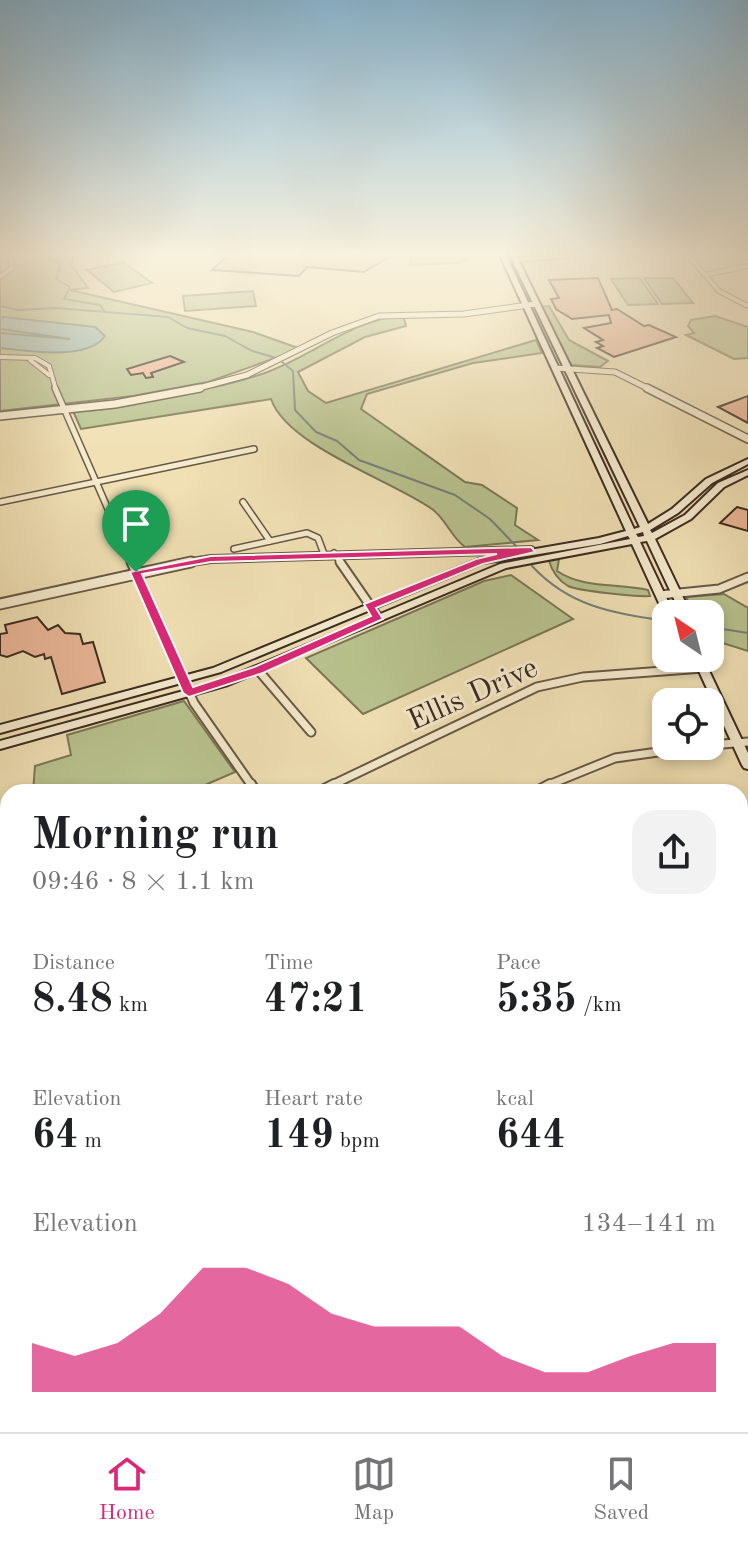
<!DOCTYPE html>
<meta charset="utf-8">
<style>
:root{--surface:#fff;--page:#f2f2f2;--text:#202124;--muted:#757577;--line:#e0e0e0;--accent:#db2777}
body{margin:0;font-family:"Old Standard TT",serif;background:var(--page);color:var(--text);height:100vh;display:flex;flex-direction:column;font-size:30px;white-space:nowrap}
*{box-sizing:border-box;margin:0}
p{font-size:26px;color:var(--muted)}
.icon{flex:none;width:44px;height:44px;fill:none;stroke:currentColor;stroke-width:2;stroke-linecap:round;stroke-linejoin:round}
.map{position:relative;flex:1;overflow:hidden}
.panel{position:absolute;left:0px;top:784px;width:748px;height:648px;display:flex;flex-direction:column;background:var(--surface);border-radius:24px 24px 0 0;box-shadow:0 4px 12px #0003}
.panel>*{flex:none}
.needle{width:52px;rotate:325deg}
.tools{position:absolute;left:652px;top:600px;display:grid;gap:16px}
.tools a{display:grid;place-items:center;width:72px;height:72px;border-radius:16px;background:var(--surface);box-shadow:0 4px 12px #0003;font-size:40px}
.pin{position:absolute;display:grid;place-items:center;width:68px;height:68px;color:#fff;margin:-82px -34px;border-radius:50% 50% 50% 0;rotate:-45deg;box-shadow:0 0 8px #0007}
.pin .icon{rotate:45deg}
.round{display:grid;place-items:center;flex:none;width:84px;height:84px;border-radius:24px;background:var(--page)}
.summary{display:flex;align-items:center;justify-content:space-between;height:136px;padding:0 32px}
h1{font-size:44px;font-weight:700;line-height:60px}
.metrics{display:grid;grid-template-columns:repeat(3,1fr);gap:12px;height:136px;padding:8px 32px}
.metrics div{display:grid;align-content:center}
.metrics b{font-size:40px;font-weight:700}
.metrics small{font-size:22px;font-weight:400}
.metrics p{font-size:22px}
.chart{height:224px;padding:16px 32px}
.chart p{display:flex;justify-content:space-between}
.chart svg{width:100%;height:144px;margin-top:8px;fill:var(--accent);opacity:.7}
.menu{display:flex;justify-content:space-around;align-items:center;height:112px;border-top:2px solid var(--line);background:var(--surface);font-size:22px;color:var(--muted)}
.menu a{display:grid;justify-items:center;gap:4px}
.menu .selected{color:var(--accent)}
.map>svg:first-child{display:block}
</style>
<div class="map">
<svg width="748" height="1432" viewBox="0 0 748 1432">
<rect width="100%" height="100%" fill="#f0e0b4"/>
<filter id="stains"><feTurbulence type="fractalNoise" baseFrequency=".0025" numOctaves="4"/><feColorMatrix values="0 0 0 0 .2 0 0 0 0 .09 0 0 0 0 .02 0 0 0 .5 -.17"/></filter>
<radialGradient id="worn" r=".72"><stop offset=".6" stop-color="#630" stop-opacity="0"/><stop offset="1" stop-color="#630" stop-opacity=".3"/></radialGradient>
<g fill="#b8c28e" stroke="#7a7656" stroke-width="2">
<polygon points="0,253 59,253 74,258 71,264 88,288 70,290 253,332 301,349 208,382 133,396 0,411"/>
<polygon points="411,253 475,253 476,255 460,263 410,265"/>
<polygon points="123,262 152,283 114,292 87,270"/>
<polygon points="640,278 658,304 628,305 611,279"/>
<polygon points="644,278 673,278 693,303 662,304"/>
<polygon points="253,291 256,306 185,311 183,296"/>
<polygon points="549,306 569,340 608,361 600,367 571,365 541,307"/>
<path d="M403,315L406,326L365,337L298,372L308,391L326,403L536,340L542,353L473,363L367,394L361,409L465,482L482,485L517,508L515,525L538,540L465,547C451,537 446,519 432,509C391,480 287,446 271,399L81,429L73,411C136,401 201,394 262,374C312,357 349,321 403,315Z"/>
<polygon points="715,316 748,327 748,358 734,359 686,335 694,333 688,326 691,320"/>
<path d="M559,559L557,571C584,589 617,583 648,590L650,596C637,597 579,591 568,586C558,580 552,571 549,561Z"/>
<polygon points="511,575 573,619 363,714 306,658 484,581"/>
<polygon points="724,594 748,608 748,651 710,639 710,614 695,614 686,597"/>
<polygon points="184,701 235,772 189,792 33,792 35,766 71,755 67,735"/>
<polygon points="8,1245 8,1424 133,1424 121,1432 0,1432 0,1249"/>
</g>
<path fill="#9bbbb4" stroke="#758178" stroke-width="2" d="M4,317L95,327L105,336C88,361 26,351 0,348V333L70,339L0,329V318Z"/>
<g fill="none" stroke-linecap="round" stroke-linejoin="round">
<g stroke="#758178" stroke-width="2">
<polyline points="50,253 43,258 61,262 56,279 70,287 64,299 100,305 105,312"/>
<polyline points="0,306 18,310 56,308 168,317 187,328 225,336 252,351 276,358"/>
<polyline points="281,361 293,371 295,410 316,432 337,441 359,460 455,495 490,519 516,546"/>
<path d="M532,566C570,607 613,613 666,621"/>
<polyline points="710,627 748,633"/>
</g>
</g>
<g fill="#ebb797" stroke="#3b2a1f" stroke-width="2">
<polygon points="231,253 380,253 391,256 364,272 307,267 299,276 212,270"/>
<polygon points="598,278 612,310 617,309 644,326 649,325 676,337 614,357 597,348 603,346 596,342 603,340 584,328 611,323 609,315 572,319 556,309 551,299 559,298 549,280"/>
<polygon points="170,356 184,362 151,373 153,377 146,378 143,373 131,375 127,369"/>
<polygon points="748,396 748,423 718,407 729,403"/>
<polygon points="737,507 748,510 748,531 720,523"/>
<polygon points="37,617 48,630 58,625 65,633 80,634 83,644 93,642 105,682 62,694 51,657 45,659 44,654 35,657 23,651 7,657 0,655 0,634 7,633 5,625"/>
</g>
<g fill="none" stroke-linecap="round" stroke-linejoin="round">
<defs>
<g id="minor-far4">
<polyline points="686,253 719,291 748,306"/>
<polyline points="515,260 600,253"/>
<polyline points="704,275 748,266"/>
<polyline points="0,277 12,268 11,258 5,253"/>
<polyline points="0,357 35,358 49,366 56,390"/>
<polyline points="30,360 49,375"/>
</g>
<g id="minor-far3">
<polyline points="55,388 132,564"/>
<polyline points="0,502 254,449"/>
<polyline points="243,502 270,541"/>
<polyline points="234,549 307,533 318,538 324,554"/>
<polyline points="334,553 342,564"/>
</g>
<g id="minor-far2">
<polyline points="131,562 194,703 252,786"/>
<polyline points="340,562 378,617"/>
<polyline points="660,595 719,589 748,577"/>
<polyline points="258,670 311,732"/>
<polyline points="710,745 748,742"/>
<polyline points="330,786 537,687 583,677 703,668"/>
<polyline points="546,786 615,758 701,746"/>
</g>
<g id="minor-far1">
<polyline points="251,784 256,792"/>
<polyline points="318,792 334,784"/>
<polyline points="535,792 550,784"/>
<polyline points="740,831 748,831"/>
<polyline points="740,987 748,983"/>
<polyline points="0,1003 8,992"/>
</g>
<g id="minor">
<polyline points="0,1133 8,1131"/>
<polyline points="138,1432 150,1424"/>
</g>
<g id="tertiary-far2">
<polyline points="555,368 615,372 651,390"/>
<polyline points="191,390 247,375 332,333 379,316 464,314 536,304"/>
</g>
<g id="tertiary-far1">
<polyline points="647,388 748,439"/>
<polyline points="0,416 115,404 200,388"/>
<polyline points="178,564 211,559 531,550"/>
</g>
<polyline id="tertiary" points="0,604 191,562"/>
<g id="secondary">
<path d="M499,253H505L634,529L640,527L509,253H515L648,524L672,509L706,479L748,459V464L712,483L678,513L650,530L652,533L685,515L718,483L748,470V475L724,487L691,519L655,539L691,614H681L647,541L640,542L674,614H666V616L664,614L632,544L506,568L228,685L0,749V741L220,681L500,564L630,539L628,536L600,544L483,563L221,672L0,733V725L213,668L478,559L599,538L626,531ZM643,532L644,536L638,537L636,534Z"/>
<polygon points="693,658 703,658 748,753 748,769 744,768 742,765"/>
</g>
</defs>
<use href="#minor-far4" stroke="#685844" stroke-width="6"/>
<use href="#minor-far3" stroke="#685844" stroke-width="8"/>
<use href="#minor-far2" stroke="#685844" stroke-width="11"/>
<use href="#minor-far1" stroke="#685844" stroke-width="12"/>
<use href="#minor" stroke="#685844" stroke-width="15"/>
<use href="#tertiary-far2" stroke="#685844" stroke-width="7"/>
<use href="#tertiary-far1" stroke="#685844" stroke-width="10"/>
<use href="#tertiary" stroke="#685844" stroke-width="13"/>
<use href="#secondary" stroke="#3b2a1f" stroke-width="4"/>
<use href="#minor-far4" stroke="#f5ebce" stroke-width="4"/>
<use href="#minor-far3" stroke="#f5ebce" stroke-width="5"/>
<use href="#minor-far2" stroke="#f5ebce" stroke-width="7"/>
<use href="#minor-far1" stroke="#f5ebce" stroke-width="8"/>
<use href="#minor" stroke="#f5ebce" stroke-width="11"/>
<use href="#tertiary-far2" stroke="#f5ebce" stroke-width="5"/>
<use href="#tertiary-far1" stroke="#f5ebce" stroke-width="7"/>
<use href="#tertiary" stroke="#f5ebce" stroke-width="9"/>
<use href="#secondary" fill="#f5ebce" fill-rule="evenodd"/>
</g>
<linearGradient id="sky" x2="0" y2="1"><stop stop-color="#89b7d3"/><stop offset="0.56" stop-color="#f8f1dd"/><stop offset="1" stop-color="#f8f1dd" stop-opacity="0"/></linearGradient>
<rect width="748" height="454" fill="url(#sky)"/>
<path fill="#db2777" stroke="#fff" stroke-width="2" fill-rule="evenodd" d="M531,547L535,552L483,564L376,608L383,619L263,673L189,697L183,693L130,572L211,556ZM497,554L476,559L364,604L371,616L254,667L193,687L142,574L211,562Z"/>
<g text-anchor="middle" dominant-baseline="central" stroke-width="6" stroke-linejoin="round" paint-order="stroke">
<g font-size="30" fill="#3b2a1f" stroke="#f5ebce">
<text transform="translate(473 695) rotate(-24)">Ellis Drive</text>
</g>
</g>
<rect width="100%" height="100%" filter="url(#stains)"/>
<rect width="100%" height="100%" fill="url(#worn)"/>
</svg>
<div class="tools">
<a><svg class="needle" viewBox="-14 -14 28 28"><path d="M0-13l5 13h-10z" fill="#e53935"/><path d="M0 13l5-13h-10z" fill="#757577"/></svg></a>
<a><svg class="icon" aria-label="locate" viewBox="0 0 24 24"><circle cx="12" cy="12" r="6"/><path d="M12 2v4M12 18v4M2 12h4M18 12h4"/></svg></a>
</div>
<div class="pin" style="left:136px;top:572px;background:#1e9e55"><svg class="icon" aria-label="arrive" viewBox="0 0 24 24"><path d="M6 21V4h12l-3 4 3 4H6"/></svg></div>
<section class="panel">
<div class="summary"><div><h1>Morning run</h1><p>09:46 · 8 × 1.1 km</p></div><a class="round"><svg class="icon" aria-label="share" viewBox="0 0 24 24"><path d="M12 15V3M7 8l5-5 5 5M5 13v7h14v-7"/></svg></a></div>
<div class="metrics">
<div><p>Distance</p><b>8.48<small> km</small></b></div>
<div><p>Time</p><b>47:21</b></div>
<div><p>Pace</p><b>5:35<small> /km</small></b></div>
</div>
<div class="metrics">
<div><p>Elevation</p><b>64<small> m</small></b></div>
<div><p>Heart rate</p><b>149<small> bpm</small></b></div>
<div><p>kcal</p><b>644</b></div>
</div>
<div class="chart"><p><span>Elevation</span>134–141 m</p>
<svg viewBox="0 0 160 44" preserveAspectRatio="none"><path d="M0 44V29L10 33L20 29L30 20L40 6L50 6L60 11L70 20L80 24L90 24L100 24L110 33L120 38L130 38L140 33L150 29L160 29V44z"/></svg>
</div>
</section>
</div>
<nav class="menu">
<a class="selected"><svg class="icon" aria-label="home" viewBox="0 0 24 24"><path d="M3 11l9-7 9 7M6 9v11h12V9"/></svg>Home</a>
<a><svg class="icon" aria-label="map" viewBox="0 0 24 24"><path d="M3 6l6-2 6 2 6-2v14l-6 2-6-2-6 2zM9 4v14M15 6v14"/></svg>Map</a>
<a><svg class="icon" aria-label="saved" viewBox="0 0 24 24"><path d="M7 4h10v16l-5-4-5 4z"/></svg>Saved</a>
</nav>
